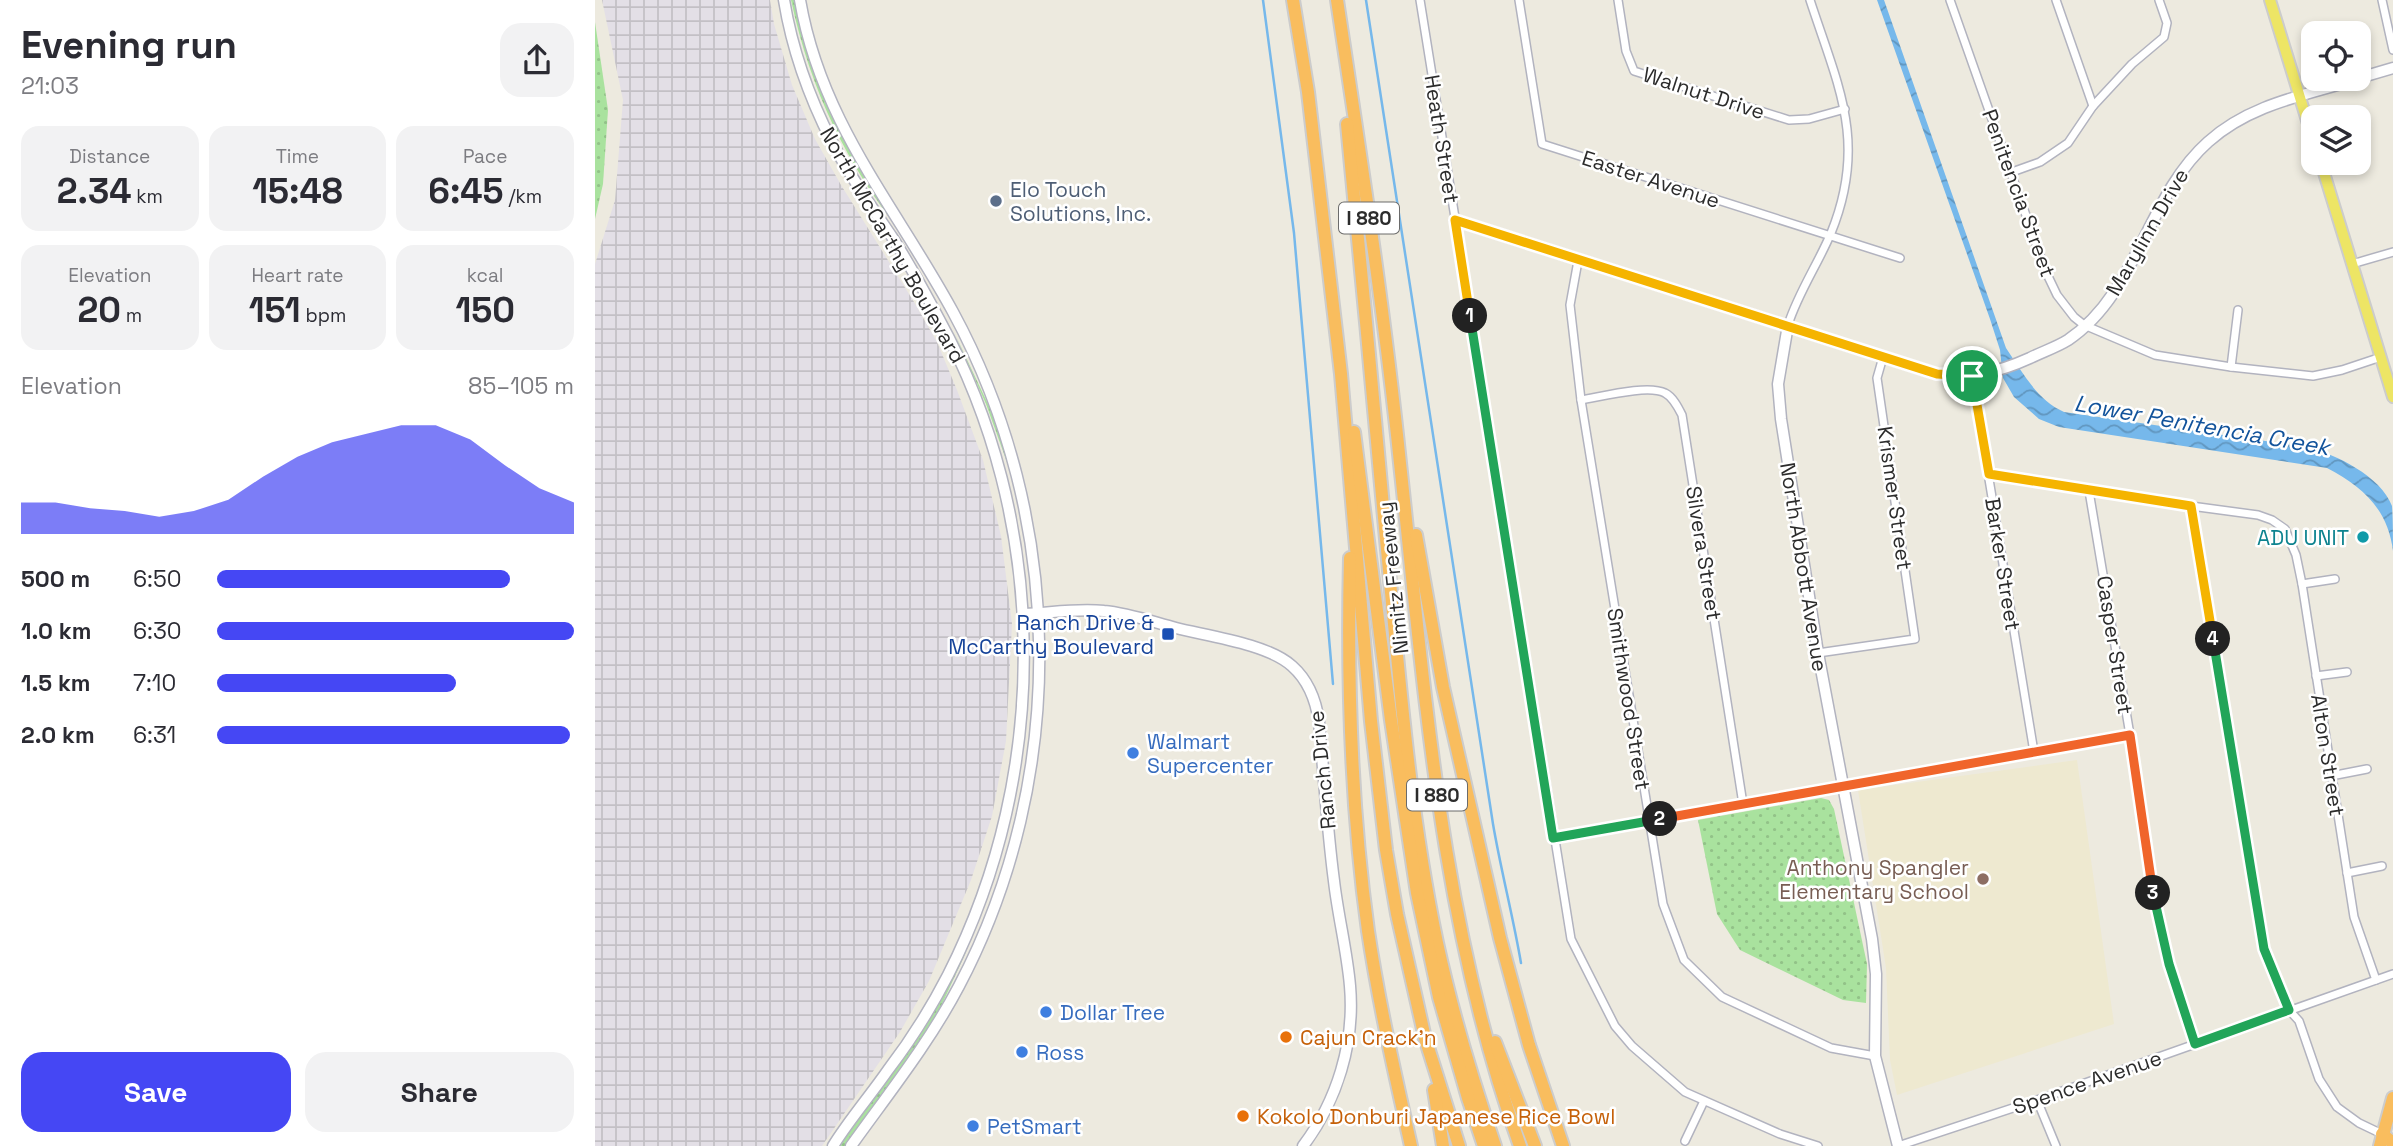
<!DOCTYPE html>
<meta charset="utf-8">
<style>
:root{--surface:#fff;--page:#f2f2f3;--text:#2b2b33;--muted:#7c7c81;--accent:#4547f4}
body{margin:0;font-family:"Space Grotesk",sans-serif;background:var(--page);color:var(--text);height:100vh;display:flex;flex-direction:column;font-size:26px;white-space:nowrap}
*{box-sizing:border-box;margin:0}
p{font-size:23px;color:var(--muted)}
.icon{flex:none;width:38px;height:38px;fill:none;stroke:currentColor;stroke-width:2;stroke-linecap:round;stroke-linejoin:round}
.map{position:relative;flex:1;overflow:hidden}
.details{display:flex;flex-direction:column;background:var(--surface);width:595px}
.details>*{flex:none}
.controls{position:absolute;left:1706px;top:21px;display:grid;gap:14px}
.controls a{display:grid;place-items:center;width:70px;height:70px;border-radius:14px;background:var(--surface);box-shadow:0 4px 10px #0003;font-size:35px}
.pin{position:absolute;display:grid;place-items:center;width:60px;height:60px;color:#fff;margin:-30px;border:4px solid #fff;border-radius:50%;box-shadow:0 2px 7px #0007}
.km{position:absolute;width:35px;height:35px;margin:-18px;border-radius:50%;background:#222;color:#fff;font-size:19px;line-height:35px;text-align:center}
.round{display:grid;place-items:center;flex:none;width:74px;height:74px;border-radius:21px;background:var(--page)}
.head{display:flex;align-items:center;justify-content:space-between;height:119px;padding:0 21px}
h1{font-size:38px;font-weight:700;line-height:52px}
.figures{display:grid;grid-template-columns:repeat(3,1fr);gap:10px;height:119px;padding:7px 21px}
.figures div{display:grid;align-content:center;border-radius:18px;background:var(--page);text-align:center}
.figures b{font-size:35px;font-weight:700}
.figures small{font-size:19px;font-weight:400}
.figures p{font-size:19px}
.chart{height:196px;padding:14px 21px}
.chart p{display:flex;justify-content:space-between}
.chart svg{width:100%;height:126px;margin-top:7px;fill:var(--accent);opacity:.7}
.primary-button{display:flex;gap:14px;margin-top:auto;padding:14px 21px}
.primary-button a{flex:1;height:80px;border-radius:21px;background:var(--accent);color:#fff;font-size:28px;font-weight:700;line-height:80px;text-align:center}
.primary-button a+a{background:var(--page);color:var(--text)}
ul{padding:0 21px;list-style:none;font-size:23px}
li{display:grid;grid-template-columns:112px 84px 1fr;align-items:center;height:52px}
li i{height:18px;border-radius:9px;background:var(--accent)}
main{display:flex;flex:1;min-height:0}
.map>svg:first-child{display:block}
</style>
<main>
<section class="details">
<div class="head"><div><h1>Evening run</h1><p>21:03</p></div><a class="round"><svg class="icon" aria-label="share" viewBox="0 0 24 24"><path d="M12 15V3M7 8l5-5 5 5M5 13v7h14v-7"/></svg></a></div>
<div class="figures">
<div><p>Distance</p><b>2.34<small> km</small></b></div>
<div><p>Time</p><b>15:48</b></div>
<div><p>Pace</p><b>6:45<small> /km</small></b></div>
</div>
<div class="figures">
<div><p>Elevation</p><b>20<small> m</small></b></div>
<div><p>Heart rate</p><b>151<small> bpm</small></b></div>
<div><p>kcal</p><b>150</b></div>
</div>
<div class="chart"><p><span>Elevation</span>85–105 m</p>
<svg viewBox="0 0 160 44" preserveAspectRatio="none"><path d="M0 44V33L10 33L20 35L30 36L40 38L50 36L60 32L70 24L80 17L90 12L100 9L110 6L120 6L130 11L140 20L150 28L160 33V44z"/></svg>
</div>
<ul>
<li><b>500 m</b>6:50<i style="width:82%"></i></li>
<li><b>1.0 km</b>6:30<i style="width:100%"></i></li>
<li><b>1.5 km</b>7:10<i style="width:67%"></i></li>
<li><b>2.0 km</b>6:31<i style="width:99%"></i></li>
</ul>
<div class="primary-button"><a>Save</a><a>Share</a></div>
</section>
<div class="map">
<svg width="1798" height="1146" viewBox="0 0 1798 1146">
<defs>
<pattern id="industrial-grid" width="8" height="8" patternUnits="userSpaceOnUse" patternTransform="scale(1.75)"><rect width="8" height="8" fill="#e3dfe6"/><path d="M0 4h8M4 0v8" fill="none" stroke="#c3c0c5"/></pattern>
<pattern id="grass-dots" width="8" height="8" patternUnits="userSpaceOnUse" patternTransform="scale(1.75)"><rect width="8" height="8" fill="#a9e29e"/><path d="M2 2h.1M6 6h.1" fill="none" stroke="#92c288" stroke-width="1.8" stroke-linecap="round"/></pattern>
<pattern id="water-waves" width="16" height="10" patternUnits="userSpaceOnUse" patternTransform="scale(1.75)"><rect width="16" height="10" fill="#76b8eb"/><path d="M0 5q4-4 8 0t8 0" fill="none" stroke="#6196bf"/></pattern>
</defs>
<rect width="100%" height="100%" fill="#edeadf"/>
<polygon fill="url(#industrial-grid)" points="7,0 175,0 179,24 197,85 220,139 246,185 319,302 342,342 362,390 388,460 406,536 417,624 411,741 397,816 376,880 334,981 305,1032 227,1146 0,1146 0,264 20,200 28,100"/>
<polygon fill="#eee9d0" points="1482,760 1519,1024 1302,1095 1295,1060 1291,968 1263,790"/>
<g fill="url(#grass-dots)">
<path d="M196,0H202L214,51L309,237C251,163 216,92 196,0Z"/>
<polygon points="0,22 13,110 8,184 0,219"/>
<polygon points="359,332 408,436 423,493 391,404"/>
<polygon points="1226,798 1234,800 1239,809 1272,964 1271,1003 1248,1000 1145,950 1122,914 1103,820"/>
<polygon points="372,950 337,1026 251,1146 244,1146 321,1040 343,1005"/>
</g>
<path fill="url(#water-waves)" d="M1282,0H1289L1411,348C1428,373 1441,399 1469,412L1712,447C1740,454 1786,476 1797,506C1798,518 1798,538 1798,551C1793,509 1767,486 1732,468L1464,427L1444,419L1419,397L1408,378L1405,350L1395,319Z"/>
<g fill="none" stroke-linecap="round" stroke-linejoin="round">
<g stroke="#76b8eb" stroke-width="2.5">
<polyline points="668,0 699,233 738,684"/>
<path d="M771,0L898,824C906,871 918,916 926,963"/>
</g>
<defs>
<g id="street">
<polyline points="825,0 976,939 1020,1026 1037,1046 1090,1092 1185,1134 1223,1146"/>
<polyline points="924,0 947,144 1305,258"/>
<polyline points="1023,0 1031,51 1039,71 1194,120 1214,119 1250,109"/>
<polyline points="1355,0 1451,272 1462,295 1479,317 1489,325 1560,355 1636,367 1718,376 1747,370 1786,357"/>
<polyline points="1461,0 1498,106"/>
<polyline points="1787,0 1798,50"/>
<polyline points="1417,172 1445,162 1473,143 1498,106 1537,64 1569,37 1572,23 1564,0"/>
<polyline points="983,261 975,305 986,400 1068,904 1089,960 1127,997 1236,1048 1280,1056"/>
<polyline points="1757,264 1798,252"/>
<path d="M1193,325C1203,293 1223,264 1236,233C1273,142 1243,86 1215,0"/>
<polyline points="1636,367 1643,310"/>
<polyline points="1377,376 1439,752"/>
<path d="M986,400C1005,397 1053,384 1070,393C1078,397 1083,407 1087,415L1148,804"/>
<polyline points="1394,474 1596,506 1663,515 1677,520 1690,529 1701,555 1707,584 1759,917 1781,980"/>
<polyline points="1494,491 1535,735 1559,900 1574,964 1600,1044"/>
<polyline points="1596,506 1669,949 1694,1010 1704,1021 1724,1079 1742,1107 1764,1123 1787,1134"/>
<polyline points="1707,584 1740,579"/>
<polyline points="1223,653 1320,639 1282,378 1288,357"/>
<polyline points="1721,676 1752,672"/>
<polyline points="1736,776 1772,769"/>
<polyline points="958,838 1535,735"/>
<polyline points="1752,873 1787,866"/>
<polyline points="1442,1100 1461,1146"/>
<polyline points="1090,1141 1109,1101"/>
<polyline points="1303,1146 1442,1100 1798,974"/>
</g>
<g id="secondary">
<path d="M189,0C197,49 214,97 237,142C254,175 276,206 297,237C314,263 329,291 344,319C454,520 457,770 353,975C336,1008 316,1040 293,1070C275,1096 254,1120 238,1146"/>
<path d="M205,0C226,123 301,207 358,312C470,519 474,777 364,986C334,1043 294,1093 256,1146"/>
<polyline points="1764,78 1798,68"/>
<path d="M860,220L1342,374C1376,379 1404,372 1435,358C1447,352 1462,347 1473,340C1543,293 1552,196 1613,142C1655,104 1711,95 1763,79"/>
<polyline points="1193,325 1183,384 1186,419 1223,653 1277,939 1281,974 1280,1056 1303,1146"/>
<path d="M429,614C455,613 482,608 509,611C533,613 558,622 581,628C613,636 673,644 697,666C714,681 721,700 724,722C729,775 732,828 739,881C743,916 752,951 755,986C760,1043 742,1101 708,1146"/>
</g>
<g id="primary">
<polyline points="1675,0 1718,140"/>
<polyline points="1726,163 1798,397"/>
</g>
<g id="highway">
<polyline points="698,0 713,92 746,374 776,721 791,850 802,914 830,1038 864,1146"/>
<path d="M742,0C765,154 789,308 805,463C830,693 846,927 925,1146"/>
<path d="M752,124C765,262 779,401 791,539C804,674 814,810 842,943C857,1012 877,1079 900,1146"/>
<polyline points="759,432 796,720 822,893 844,997 873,1098 889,1146"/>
<polyline points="821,535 848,687 905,938 934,1045 968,1146"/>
<path d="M755,558C752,683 756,808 773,931C784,1004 800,1075 816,1146"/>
<polyline points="900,1042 940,1146"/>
<polyline points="839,1090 848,1146"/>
<polyline points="1787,1134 1798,1143"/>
<polyline points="1785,1146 1798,1098"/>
</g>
</defs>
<use href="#street" stroke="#b2b3bf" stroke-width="10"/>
<use href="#secondary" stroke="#b2b3bf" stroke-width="13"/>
<use href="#primary" stroke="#ccc" stroke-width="14"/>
<use href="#highway" stroke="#ccc" stroke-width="16"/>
<use href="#street" stroke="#fff" stroke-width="7"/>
<use href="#secondary" stroke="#fff" stroke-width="10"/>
<use href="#primary" stroke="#ede565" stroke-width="10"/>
<use href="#highway" stroke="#f9bd5e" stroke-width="12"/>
</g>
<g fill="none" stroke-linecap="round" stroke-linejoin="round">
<defs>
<polyline id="split-1" points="875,316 860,220 1342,374 1377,376"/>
<polyline id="split-2" points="875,316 958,838 1065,819"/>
<polyline id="split-3" points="1065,819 1535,735 1558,893"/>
<polyline id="split-4" points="1558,893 1574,964 1600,1044 1694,1010 1669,949 1618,639"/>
<polyline id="split-5" points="1377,376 1394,474 1596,506 1618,639"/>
</defs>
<use href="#split-1" stroke="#fff" stroke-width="14"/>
<use href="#split-2" stroke="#fff" stroke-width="14"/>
<use href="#split-3" stroke="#fff" stroke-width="14"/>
<use href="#split-4" stroke="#fff" stroke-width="14"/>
<use href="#split-5" stroke="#fff" stroke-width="14"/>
<use href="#split-1" stroke="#f5b400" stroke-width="9"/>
<use href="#split-2" stroke="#22a559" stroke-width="9"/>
<use href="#split-3" stroke="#f0652b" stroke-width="9"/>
<use href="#split-4" stroke="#22a559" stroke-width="9"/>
<use href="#split-5" stroke="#f5b400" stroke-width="9"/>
</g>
<circle fill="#5c6f8a" stroke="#fff" stroke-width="2.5" cx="401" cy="201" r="7"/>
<circle fill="#0f9aa8" stroke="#fff" stroke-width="2.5" cx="1768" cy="537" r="7"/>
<rect fill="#1a4fb4" stroke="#fff" stroke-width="2.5" x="566" y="627" width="14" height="14" rx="3.5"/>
<g fill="#3f7fe0" stroke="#fff" stroke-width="2.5">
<circle cx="538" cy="753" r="7"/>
<circle cx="451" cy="1012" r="7"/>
<circle cx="427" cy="1052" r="7"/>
<circle cx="378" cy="1126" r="7"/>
</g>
<circle fill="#8d6e63" stroke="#fff" stroke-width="2.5" cx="1388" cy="879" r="7"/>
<g fill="#e8710a" stroke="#fff" stroke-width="2.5">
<circle cx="691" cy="1037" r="7"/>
<circle cx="648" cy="1116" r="7"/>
</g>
<g text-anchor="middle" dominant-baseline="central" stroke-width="5" stroke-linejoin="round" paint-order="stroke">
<g fill="#fff" stroke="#6b6b6b" stroke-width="2">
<rect x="744" y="202.5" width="60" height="31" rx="5"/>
<rect x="812" y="779.5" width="60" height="31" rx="5"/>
</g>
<g font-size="19" font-weight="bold" fill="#2c2c2c">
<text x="774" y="218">I 880</text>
<text x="842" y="795">I 880</text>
</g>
<g font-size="21" fill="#2c2c2c" stroke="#fff">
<text transform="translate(1109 93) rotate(18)">Walnut Drive</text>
<text transform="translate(847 139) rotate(81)">Heath Street</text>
<text transform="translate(1056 179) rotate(18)">Easter Avenue</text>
<text transform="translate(1424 193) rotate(70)">Penitencia Street</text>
<text transform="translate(1552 232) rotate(-60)">Marylinn Drive</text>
<text transform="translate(298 245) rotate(60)">North McCarthy Boulevard</text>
<text transform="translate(1300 498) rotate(82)">Krismer Street</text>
<text transform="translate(1109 553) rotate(81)">Silvera Street</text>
<text transform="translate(1408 564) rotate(81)">Barker Street</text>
<text transform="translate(1209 567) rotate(81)">North Abbott Avenue</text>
<text transform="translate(798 578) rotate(-96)">Nimitz Freeway</text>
<text transform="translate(1520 645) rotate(81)">Casper Street</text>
<text transform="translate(1034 699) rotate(81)">Smithwood Street</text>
<text transform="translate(1733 755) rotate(81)">Alton Street</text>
<text transform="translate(727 770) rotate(-96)">Ranch Drive</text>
<text transform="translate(1492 1082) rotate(-19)">Spence Avenue</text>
</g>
<g font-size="21" fill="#4e5e75" stroke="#fff" text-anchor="start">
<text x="415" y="189">Elo Touch<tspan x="415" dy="24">Solutions, Inc.</tspan></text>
</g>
<g font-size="21" fill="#0d838f" stroke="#fff" text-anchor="end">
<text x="1754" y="537">ADU UNIT</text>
</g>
<g font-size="21" fill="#164399" stroke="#fff" text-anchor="end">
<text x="559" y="622">Ranch Drive &amp;<tspan x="559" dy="24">McCarthy Boulevard</tspan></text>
</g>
<g font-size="21" fill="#366cbe" stroke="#fff" text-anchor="start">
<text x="552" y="741">Walmart<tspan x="552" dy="24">Supercenter</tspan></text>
<text x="465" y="1012">Dollar Tree</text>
<text x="441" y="1052">Ross</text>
<text x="392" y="1126">PetSmart</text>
</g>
<g font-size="21" fill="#785e54" stroke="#fff" text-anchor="end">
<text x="1374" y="867">Anthony Spangler<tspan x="1374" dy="24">Elementary School</tspan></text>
</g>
<g font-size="21" fill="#c56008" stroke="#fff" text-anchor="start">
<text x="705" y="1037">Cajun Crack'n</text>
<text x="662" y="1116">Kokolo Donburi Japanese Rice Bowl</text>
</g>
<g font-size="23" font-style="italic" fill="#12539b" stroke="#fff">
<text transform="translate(1607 425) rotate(10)">Lower Penitencia Creek</text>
</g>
</g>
</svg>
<div class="controls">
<a><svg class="icon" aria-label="locate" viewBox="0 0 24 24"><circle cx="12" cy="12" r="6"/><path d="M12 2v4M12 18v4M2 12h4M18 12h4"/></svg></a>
<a><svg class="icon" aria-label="layers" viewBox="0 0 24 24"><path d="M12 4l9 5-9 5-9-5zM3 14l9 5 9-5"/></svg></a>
</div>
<div class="pin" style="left:1377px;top:376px;background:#1e9e55"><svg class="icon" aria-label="arrive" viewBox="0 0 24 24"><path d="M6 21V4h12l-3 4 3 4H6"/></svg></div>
<b class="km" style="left:875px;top:316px">1</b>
<b class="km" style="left:1065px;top:819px">2</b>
<b class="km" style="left:1558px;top:893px">3</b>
<b class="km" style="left:1618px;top:639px">4</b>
</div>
</main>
